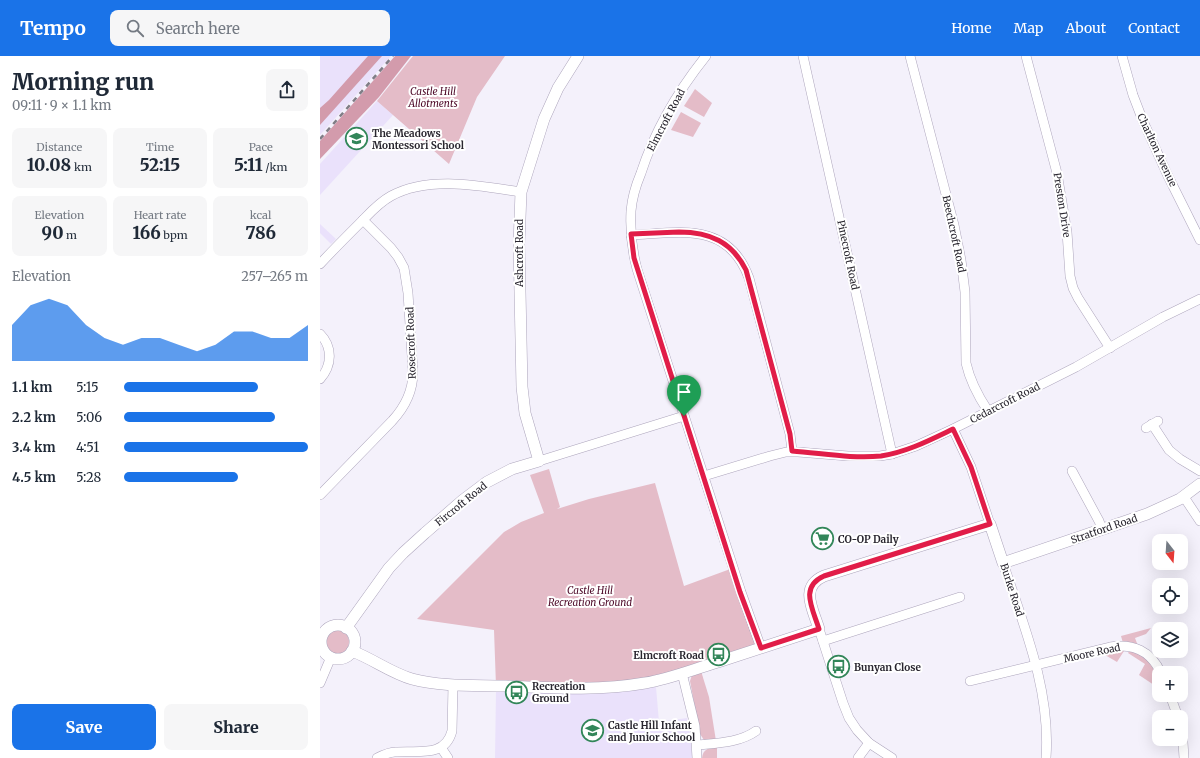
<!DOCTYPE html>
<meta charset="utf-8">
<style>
:root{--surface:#fff;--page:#f6f6f7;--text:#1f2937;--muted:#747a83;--accent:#1a73e8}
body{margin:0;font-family:Merriweather,serif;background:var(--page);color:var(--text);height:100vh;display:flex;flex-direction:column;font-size:15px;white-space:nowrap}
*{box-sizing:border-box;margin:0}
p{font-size:13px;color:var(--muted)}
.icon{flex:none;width:22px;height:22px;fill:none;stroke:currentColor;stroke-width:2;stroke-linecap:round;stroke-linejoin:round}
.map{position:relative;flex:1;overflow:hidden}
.sheet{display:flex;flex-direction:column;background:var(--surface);width:320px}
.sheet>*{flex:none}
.needle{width:26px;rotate:163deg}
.tools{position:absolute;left:832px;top:478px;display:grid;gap:8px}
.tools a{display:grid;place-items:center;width:36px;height:36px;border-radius:8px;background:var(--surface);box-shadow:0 4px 16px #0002;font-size:20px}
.pin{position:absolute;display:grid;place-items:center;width:34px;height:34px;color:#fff;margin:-41px -17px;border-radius:50% 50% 50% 0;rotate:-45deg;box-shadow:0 0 4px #0007}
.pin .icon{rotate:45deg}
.round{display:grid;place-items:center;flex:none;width:42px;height:42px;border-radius:8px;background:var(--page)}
.headline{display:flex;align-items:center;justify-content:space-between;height:68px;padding:0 12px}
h1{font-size:22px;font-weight:800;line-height:30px}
.metrics{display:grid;grid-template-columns:repeat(3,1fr);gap:6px;height:68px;padding:4px 12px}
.metrics div{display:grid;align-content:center;border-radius:8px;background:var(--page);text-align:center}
.metrics b{font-size:17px;font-weight:800}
.metrics small{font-size:11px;font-weight:400}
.metrics p{font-size:11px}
.chart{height:112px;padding:8px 12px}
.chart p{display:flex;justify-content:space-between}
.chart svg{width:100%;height:72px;margin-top:4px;fill:var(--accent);opacity:.7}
.action{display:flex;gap:8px;margin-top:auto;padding:8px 12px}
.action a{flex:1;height:46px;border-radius:8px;background:var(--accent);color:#fff;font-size:16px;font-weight:800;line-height:46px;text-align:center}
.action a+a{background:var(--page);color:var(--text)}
ul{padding:0 12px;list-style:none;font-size:13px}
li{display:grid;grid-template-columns:64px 48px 1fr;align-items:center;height:30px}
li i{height:10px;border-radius:5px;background:var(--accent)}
header{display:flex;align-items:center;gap:24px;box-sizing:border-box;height:56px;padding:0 20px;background:var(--accent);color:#fff}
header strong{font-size:19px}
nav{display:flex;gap:22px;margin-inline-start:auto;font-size:14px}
.search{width:280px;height:36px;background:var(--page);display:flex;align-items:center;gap:10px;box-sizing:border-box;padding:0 14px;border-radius:8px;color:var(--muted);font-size:15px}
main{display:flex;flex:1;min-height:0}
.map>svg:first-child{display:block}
</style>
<header>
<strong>Tempo</strong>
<div class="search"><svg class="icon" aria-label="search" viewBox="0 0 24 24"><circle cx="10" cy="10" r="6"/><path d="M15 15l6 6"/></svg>Search here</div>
<nav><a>Home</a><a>Map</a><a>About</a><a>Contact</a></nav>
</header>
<main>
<section class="sheet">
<div class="headline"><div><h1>Morning run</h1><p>09:11 · 9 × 1.1 km</p></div><a class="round"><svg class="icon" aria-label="share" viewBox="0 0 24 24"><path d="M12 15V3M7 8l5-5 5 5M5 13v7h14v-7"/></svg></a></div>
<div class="metrics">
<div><p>Distance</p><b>10.08<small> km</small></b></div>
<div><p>Time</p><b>52:15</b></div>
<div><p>Pace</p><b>5:11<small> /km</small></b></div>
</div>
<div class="metrics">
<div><p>Elevation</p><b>90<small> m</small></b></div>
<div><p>Heart rate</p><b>166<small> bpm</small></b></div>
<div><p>kcal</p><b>786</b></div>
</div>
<div class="chart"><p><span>Elevation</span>257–265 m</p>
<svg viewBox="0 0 160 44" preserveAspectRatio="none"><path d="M0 44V22L10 10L20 6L30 10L40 22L50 30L60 34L70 30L80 30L90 34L100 38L110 34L120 26L130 26L140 30L150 30L160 22V44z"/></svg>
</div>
<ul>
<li><b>1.1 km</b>5:15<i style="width:73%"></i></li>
<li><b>2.2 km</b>5:06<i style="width:82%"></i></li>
<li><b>3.4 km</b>4:51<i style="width:100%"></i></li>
<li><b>4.5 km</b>5:28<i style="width:62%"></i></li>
</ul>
<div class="action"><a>Save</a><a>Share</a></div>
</section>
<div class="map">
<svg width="880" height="702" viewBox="0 0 880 702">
<rect width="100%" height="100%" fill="#f4f1fb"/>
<g fill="#eae1fb">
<polygon points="0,0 71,0 0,79"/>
<polygon points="57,45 73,59 0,139 0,108"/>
<polygon points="0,168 16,183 11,188 0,177"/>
<polygon points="336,631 339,666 367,662 371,683 372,702 175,702 176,635 257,638 288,637"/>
</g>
<g fill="#e4bcc8">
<polygon points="93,0 185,0 157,41 129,108 57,45"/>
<polygon points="375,33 392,47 384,61 364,50"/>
<polygon points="361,56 381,67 373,81 351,74"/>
<polygon points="229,413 240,451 237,453 269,443 335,427 364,530 413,512 441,592 327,627 176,630 174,574 97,563 184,476 201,466 224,457 210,419"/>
<polygon points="831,572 826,578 815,582 818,590 803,587 801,580"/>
<circle cx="17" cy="586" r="12"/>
<polygon points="836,580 839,588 839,595 842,595 844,601 834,602 839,600 833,581"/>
<polygon points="803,593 804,595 797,606 780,596"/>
<polygon points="810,594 823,599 839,619 839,628 837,631 819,619 825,608 808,597"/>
<polygon points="381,615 389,641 396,685 384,684 380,678 370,625 372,619"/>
<path d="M397,690V702H382C383,693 389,692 397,690Z"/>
</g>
<g fill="#d39bac">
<polygon points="48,0 62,0 0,69 0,52 9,44"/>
<polygon points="75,0 91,0 59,41 0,103 0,85"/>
</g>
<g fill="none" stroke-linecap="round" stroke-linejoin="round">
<defs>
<g id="minor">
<path d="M386,0C358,35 335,74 321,117C316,129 312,142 311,155C310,174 312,194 317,213L421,536L441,592"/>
<polyline points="483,0 572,398"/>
<path d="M590,0L634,169L641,204L645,236L646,307C650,325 658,340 668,355"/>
<polyline points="706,0 737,117 747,176 750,220 753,232 758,242 790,292"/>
<polyline points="802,0 813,39 823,65 848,120 880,184"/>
<path d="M311,179C360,177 408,165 429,222L470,378L472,395"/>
<path d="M0,208C13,194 26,181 39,168C49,158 58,147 71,140C109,119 161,130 201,136"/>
<path d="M0,278C13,291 12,310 0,323"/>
<polyline points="832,368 849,394 860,403 880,415"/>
<polyline points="826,372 838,365"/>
<polyline points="633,373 651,411 670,468"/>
<polyline points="219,405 364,360"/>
<polyline points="752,415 779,465 782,473"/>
<polyline points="384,420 450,400 466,396 478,396 528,400 560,400 572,398 596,390 633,373 756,311 843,261 880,243"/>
<path d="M0,439L72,365C85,351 93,336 93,316L88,237L84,212L78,201L71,192L43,164"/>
<polyline points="864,441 880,465"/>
<path d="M683,507C704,570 731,635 726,702"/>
<polyline points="499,573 523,647 529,662 537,674 549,687 572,702"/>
<polyline points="503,585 640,541"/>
<polyline points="362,617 375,670 377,702"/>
<path d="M650,625L790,591C813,587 831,595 841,617"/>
<polyline points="0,627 11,601"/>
<polyline points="850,639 858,661"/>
<polyline points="861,671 863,686 864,702"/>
<path d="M377,689C397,687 419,687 436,675"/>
<polyline points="122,693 128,702"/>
<path d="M57,702C63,699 69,696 75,696C98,694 125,702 132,675L133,629"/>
<polyline points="538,702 549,687"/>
</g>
<g id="tertiary">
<circle cx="18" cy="586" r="17"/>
<polyline points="26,572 69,512 83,497 105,477 143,444 167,426 192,413 219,405 205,357 202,331 199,188 201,136 224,63 238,32 258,0"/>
<path d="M32,595C53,603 71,617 92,623C122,631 155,629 186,630C233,632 279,635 325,627C350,623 374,613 398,606C432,595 466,584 499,573C493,553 479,531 504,520L670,468L683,507L827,458L860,443L880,428"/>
</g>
</defs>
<use href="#minor" stroke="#ada5bc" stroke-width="10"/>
<use href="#tertiary" stroke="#ada5bc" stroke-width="12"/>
<use href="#minor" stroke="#fff" stroke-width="9"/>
<use href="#tertiary" stroke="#fff" stroke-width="11"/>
<polyline stroke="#807d86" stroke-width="2.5" stroke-dasharray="5 5" stroke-linecap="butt" points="0,83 73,0"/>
</g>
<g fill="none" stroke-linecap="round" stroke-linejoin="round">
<defs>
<path id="route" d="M359,176C390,176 412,186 426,214L470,378L472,395C501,397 532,403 561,400C587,396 610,384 633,373L651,411L670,468L504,520C479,531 493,553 499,573L441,592L420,536L314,202L311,178Z"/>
</defs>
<use href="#route" stroke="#fff" stroke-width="8"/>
<use href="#route" stroke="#e11d48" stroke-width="5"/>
</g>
<defs>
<symbol id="school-ring" viewBox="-11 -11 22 22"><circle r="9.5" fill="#fff" stroke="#328659" stroke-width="1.5"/><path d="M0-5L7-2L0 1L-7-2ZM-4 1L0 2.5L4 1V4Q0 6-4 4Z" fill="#328659"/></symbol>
<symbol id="supermarket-ring" viewBox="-11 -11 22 22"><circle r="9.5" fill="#fff" stroke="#328659" stroke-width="1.5"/><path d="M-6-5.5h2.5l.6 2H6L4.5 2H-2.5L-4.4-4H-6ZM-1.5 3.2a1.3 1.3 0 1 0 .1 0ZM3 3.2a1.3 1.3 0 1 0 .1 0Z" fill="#328659"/></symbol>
<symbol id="bus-ring" viewBox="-11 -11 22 22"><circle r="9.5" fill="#fff" stroke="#328659" stroke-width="1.5"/><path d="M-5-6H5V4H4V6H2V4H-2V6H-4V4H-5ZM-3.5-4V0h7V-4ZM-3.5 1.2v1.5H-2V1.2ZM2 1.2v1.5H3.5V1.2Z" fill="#328659"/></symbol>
</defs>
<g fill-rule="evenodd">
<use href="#school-ring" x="24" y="70" width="25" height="25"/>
<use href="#supermarket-ring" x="490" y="470" width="25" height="25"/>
<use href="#bus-ring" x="386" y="586" width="25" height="25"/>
<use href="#bus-ring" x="506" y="598" width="25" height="25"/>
<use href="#bus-ring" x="184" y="624" width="25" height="25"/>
<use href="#school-ring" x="260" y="662" width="25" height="25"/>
</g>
<g text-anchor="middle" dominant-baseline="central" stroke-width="4" stroke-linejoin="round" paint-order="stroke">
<g font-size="10" font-style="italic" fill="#4f0c2a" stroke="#fff">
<text x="113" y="35">Castle Hill<tspan x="113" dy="12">Allotments</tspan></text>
<text x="270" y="534">Castle Hill<tspan x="270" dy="12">Recreation Ground</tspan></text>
</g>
<g font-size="10" fill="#29262f" stroke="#fff">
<text transform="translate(346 64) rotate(-62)">Elmcroft Road</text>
<text transform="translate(837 94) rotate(65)">Charlton Avenue</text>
<text transform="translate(742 149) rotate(81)">Preston Drive</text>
<text transform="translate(634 178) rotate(78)">Beechcroft Road</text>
<text transform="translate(199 197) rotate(-90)">Ashcroft Road</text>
<text transform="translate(528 199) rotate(78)">Pinecroft Road</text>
<text transform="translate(91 287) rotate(-92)">Rosecroft Road</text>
<text transform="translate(685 347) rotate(-27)">Cedarcroft Road</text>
<text transform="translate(141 448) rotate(-39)">Fircroft Road</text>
<text transform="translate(784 473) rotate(-19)">Stratford Road</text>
<text transform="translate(692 534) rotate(72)">Burke Road</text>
<text transform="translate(772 597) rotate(-12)">Moore Road</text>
</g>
<g font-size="10" font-weight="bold" fill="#29262f" stroke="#fff" text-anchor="start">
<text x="52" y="77">The Meadows<tspan x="52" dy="12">Montessori School</tspan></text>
<text x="518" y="483">CO-OP Daily</text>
<text x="384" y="599" text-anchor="end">Elmcroft Road</text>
<text x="534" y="611">Bunyan Close</text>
<text x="212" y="630">Recreation<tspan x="212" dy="12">Ground</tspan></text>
<text x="288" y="669">Castle Hill Infant<tspan x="288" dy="12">and Junior School</tspan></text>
</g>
</g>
</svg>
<div class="tools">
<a><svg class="needle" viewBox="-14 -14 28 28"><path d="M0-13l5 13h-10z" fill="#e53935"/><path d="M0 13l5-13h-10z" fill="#747a83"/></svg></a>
<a><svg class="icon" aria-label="locate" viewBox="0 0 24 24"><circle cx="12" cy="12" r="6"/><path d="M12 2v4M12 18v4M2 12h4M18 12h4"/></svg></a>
<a><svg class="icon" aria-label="layers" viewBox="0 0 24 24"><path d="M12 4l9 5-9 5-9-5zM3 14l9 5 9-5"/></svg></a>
<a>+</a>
<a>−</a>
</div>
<div class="pin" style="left:364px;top:360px;background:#1e9e55"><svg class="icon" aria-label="arrive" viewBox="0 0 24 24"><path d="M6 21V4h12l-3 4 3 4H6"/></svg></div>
</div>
</main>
